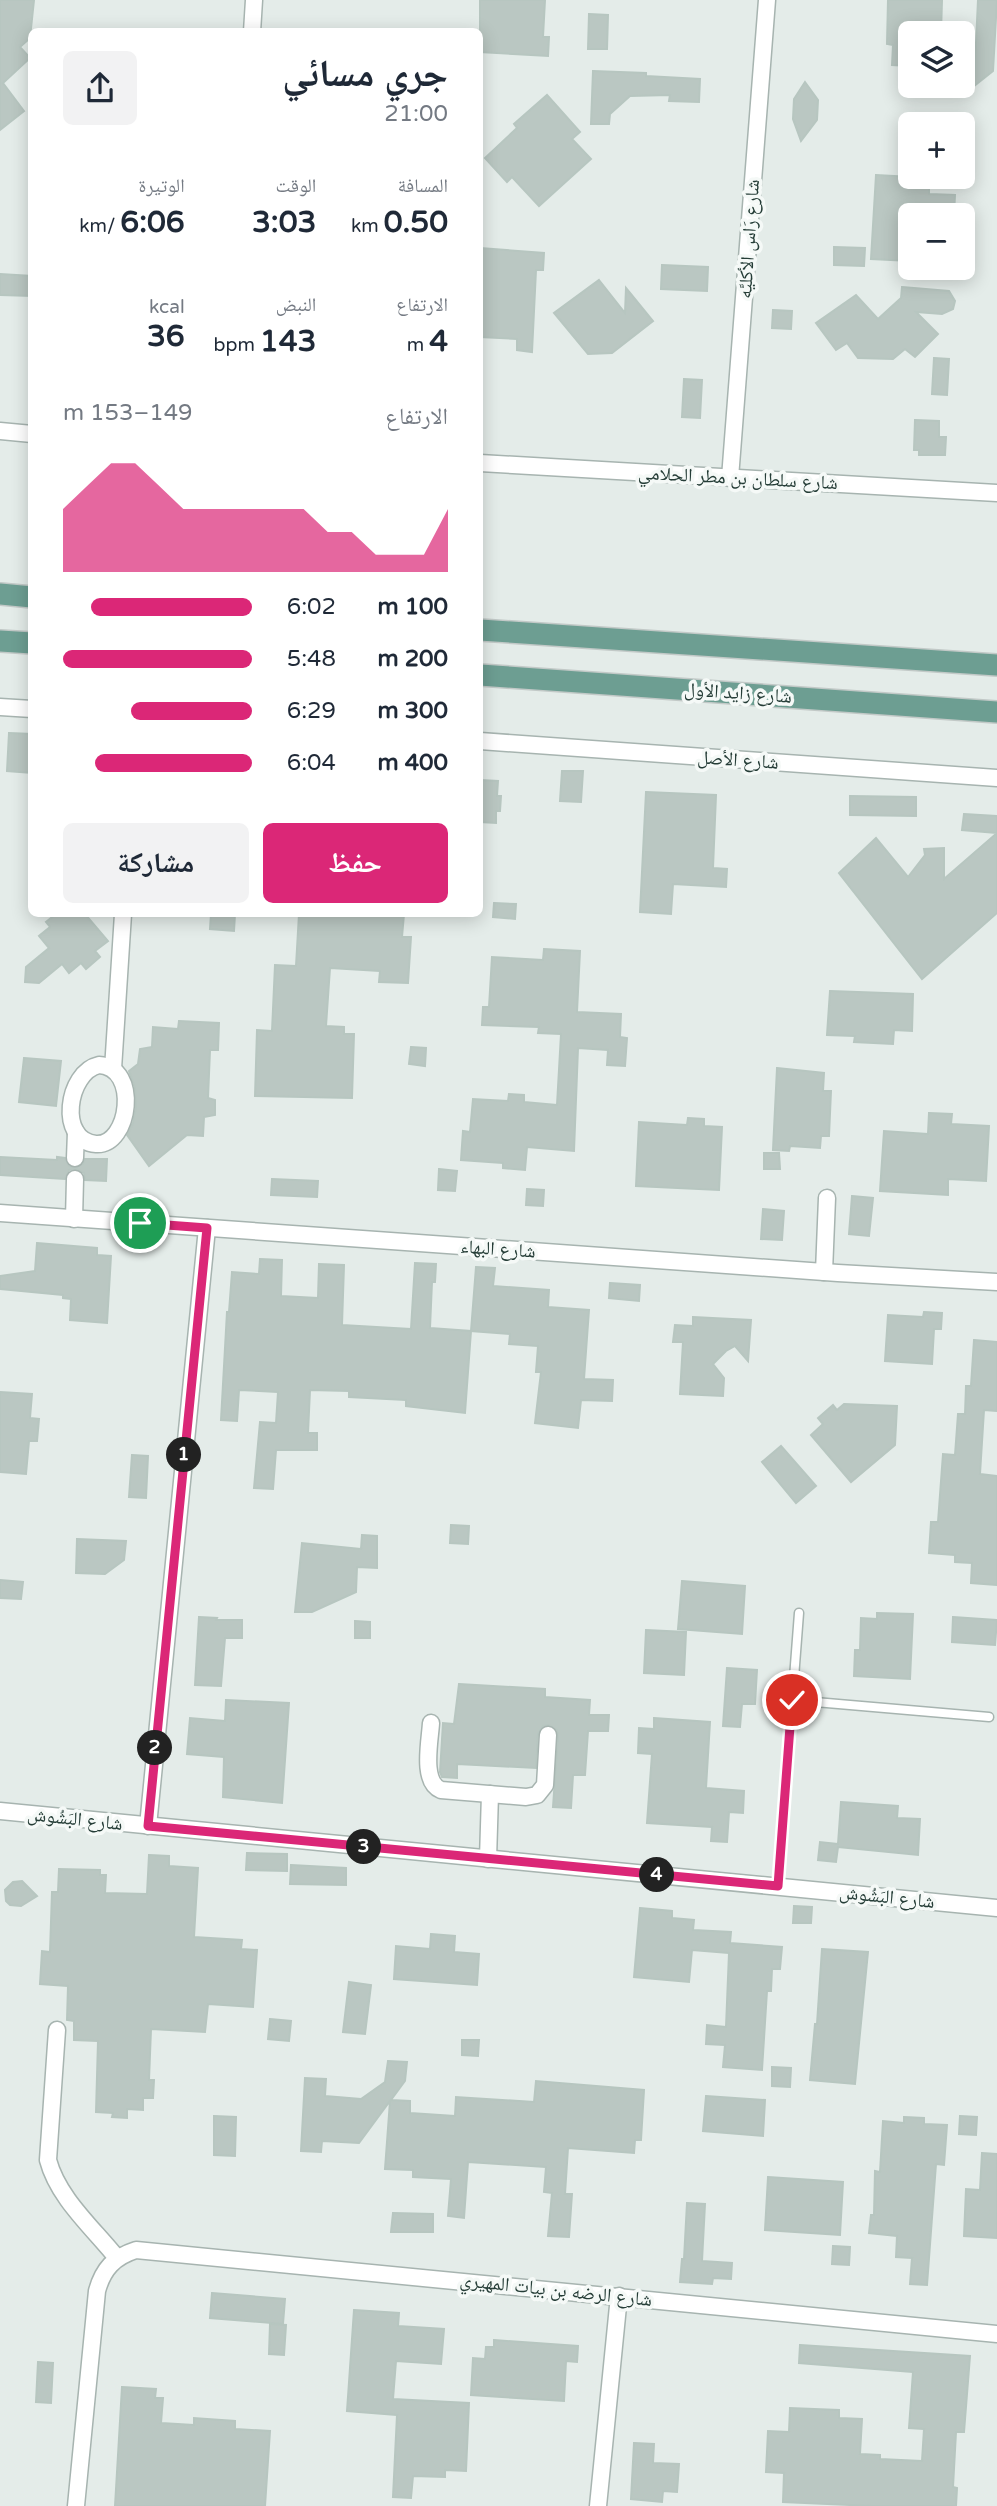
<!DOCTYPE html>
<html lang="ar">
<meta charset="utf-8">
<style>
:root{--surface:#fff;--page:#f2f2f3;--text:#1f2937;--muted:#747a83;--accent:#db2777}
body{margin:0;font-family:"Varela Round","Noto Naskh Arabic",sans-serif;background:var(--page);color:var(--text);direction:rtl;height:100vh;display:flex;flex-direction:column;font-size:26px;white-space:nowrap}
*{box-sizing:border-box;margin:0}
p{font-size:23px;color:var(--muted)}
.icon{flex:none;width:38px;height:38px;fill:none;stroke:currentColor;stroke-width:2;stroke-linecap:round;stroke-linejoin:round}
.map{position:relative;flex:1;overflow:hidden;direction:ltr}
.side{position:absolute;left:28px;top:28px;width:455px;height:889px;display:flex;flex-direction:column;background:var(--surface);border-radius:10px;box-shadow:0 4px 18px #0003;direction:rtl}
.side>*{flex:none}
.buttons{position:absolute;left:898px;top:21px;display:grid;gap:14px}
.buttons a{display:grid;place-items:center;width:77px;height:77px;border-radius:10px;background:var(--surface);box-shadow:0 4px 18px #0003;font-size:35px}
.pin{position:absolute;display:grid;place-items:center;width:60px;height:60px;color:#fff;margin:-30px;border:4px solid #fff;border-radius:50%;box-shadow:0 2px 7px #0007}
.km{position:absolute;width:35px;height:35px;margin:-18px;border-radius:50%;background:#222;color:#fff;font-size:19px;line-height:35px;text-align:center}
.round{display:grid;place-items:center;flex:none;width:74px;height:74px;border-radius:10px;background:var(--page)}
.overview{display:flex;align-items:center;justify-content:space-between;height:119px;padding:0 35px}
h1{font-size:38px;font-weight:800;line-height:52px}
.figures{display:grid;grid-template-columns:repeat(3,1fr);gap:10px;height:119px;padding:7px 35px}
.figures div{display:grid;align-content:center}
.figures b{font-size:30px;font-weight:800}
.figures small{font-size:19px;font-weight:400}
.figures p{font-size:19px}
.chart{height:196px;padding:14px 35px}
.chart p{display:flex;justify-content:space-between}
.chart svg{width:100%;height:126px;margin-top:7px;fill:var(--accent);opacity:.7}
.primary-button{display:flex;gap:14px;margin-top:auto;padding:14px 35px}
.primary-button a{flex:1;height:80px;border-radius:10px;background:var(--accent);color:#fff;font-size:28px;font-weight:800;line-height:80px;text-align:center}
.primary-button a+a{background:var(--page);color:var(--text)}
ul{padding:0 35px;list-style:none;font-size:23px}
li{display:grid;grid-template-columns:112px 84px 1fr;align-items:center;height:52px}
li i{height:18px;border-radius:9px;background:var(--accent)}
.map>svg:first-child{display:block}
</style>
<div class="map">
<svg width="997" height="2506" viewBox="0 0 997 2506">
<rect width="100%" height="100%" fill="#e4ece9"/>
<g fill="#bac7c2" stroke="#b7c6c0" stroke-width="2">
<polygon points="0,0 34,0 30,38 20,47 30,58 3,83 24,111 0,130"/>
<polygon points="480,0 545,0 543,37 549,37 548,56 480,52"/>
<polygon points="888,0 942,0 941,33 910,33 910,66 892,65 893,45 887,44"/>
<polygon points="978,0 997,0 993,71 974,86"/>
<polygon points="589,14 608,15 607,49 588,49"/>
<polygon points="593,71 646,73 646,76 700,79 699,102 669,101 670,95 630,96 610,114 609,124 591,124"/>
<polygon points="805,82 818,100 817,120 801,141 793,119 794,99"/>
<polygon points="547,95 580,132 572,139 591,159 539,206 512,177 507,182 485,158 517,128 514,124"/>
<polygon points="876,175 929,178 929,194 955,195 954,215 910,215 910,261 871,259"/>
<polygon points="834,247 865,248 864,266 834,265"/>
<polygon points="480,248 544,253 543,270 536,270 532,352 517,350 517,339 480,337"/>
<polygon points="662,265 708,267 707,291 661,289"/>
<polygon points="0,274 32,276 32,296 0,295"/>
<polygon points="599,280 625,313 626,288 653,321 612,353 588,354 554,313"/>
<polygon points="902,287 949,291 955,301 953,309 942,314 916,312 938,334 915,357 905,349 893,359 858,358 847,343 836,350 816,323 856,295 878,319 901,298"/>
<polygon points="773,310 792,311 791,329 772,328"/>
<polygon points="934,358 949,359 947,395 932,394"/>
<polygon points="684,379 702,380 700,418 682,417"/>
<polygon points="915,420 939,421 939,437 946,437 945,455 919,455 919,450 914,450"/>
<polygon points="9,733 32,734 32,773 7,771"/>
<polygon points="562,771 583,771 581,802 560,801"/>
<polygon points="480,780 498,781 497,796 501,796 500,811 496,811 496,823 480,822"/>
<polygon points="646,792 716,795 713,868 727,869 726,887 673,884 671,914 640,912"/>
<polygon points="850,796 916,797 916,816 850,815"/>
<polygon points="964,814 997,816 997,913 922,979 839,873 876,838 908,877 925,855 924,849 944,848 944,879 997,833 962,830"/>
<polygon points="494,903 516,904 515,919 493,917"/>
<polygon points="56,914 85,914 108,941 95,951 100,957 86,969 81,963 69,973 62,964 39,983 25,982 26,967 49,948 39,936 50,927 46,922"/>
<polygon points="211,914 235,914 234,931 210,929"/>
<polygon points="299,914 404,914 402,937 411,937 408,983 379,982 380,971 330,968 326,1026 344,1027 344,1034 354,1034 352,1098 255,1096 257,1030 272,1031 275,965 296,966"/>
<polygon points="544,949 580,951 577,1012 621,1014 620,1037 627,1038 625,1066 607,1065 608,1050 578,1048 574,1151 527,1147 525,1170 503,1168 503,1163 461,1160 463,1131 470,1132 473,1099 508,1101 509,1094 524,1095 524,1102 557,1105 561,1034 538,1033 539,1027 482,1025 483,1007 489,1007 492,957 543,960"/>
<polygon points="830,991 913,994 912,1031 894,1030 893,1044 854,1042 855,1036 827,1035"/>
<polygon points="179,1021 219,1023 218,1050 210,1050 208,1098 215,1100 215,1115 204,1117 203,1136 187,1135 149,1166 127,1135 133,1123 136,1106 135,1088 129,1071 138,1064 140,1049 152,1047 153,1027 178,1029"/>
<polygon points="411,1047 426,1048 425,1066 409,1064"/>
<polygon points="24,1058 61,1061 56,1106 19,1102"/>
<polygon points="777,1068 824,1073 823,1091 831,1091 829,1136 821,1136 820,1148 790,1146 789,1151 773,1150"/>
<polygon points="929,1113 952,1114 951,1124 989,1126 986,1181 948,1179 948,1195 880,1191 884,1131 928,1134"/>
<polygon points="688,1118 704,1119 704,1126 722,1127 719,1190 636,1186 639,1122 687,1125"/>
<polygon points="764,1153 779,1153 780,1169 764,1169"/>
<polygon points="0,1157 57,1160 57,1157 65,1158 69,1166 75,1168 83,1164 85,1159 107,1159 106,1181 85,1180 84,1173 76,1169 69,1170 65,1179 0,1175"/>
<polygon points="439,1169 457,1171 455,1191 438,1190"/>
<polygon points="272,1179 318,1181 317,1197 271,1195"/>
<polygon points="527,1189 544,1190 543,1206 526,1205"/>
<polygon points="852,1196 873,1198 869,1236 849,1234"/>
<polygon points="763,1209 784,1211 782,1240 761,1239"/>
<polygon points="37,1243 97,1248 97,1255 111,1256 107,1323 70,1320 71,1299 63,1298 63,1295 0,1289 0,1276 35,1271"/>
<polygon points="260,1259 282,1260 281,1296 318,1298 319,1264 344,1265 342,1325 411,1329 415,1263 436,1264 435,1282 432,1282 430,1328 471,1331 465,1413 406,1406 406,1400 349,1397 349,1391 310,1390 308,1433 317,1433 317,1450 276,1450 273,1489 254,1488 260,1422 276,1423 278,1392 239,1390 237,1421 221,1420 227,1312 229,1312 232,1272 259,1274"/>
<polygon points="476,1267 495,1268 493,1286 549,1290 548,1307 589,1310 584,1379 613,1380 612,1401 581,1400 578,1428 535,1423 541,1372 536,1372 538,1346 509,1344 510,1334 471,1331"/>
<polygon points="610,1283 640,1285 639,1301 609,1298"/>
<polygon points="924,1312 942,1313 941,1329 934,1329 932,1364 885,1361 888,1315 923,1317"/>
<polygon points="693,1317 751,1320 748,1361 735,1346 726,1351 713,1364 724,1378 723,1396 680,1394 683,1342 673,1342 675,1325 693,1326"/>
<polygon points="974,1340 997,1342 997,1411 984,1410 980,1474 997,1476 997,1585 971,1583 972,1563 955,1562 955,1555 929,1553 931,1522 938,1522 943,1454 955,1455 958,1414 965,1414 966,1386 971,1386"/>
<polygon points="0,1392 32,1394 30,1418 39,1419 37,1441 29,1441 26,1474 0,1472"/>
<polygon points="844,1404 897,1406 895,1445 851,1482 811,1435 823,1424 818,1418 833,1405 837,1410"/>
<polygon points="781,1446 816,1486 796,1503 762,1462"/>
<polygon points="132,1455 148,1456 146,1498 129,1497"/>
<polygon points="451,1525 469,1526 468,1544 450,1543"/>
<polygon points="362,1535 377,1536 377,1568 357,1567 356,1592 312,1612 295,1612 302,1543 361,1549"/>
<polygon points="77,1539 126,1541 124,1560 105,1574 76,1573"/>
<polygon points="0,1580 23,1582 21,1599 0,1598"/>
<polygon points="682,1581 745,1586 742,1634 678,1629"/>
<polygon points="877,1613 913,1614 910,1679 854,1676 855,1650 860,1650 861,1618 877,1619"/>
<polygon points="199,1617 217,1618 216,1620 242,1620 242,1638 225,1638 221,1686 195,1685"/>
<polygon points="953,1617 997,1620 995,1645 952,1642"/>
<polygon points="355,1621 370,1622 370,1638 355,1638"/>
<polygon points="646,1630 686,1632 684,1675 644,1673"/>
<polygon points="727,1668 757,1670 755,1704 742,1704 740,1727 723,1726"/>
<polygon points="459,1684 545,1689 545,1697 590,1700 589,1715 609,1715 608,1731 588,1731 585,1775 573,1775 571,1808 553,1807 558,1736 557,1730 549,1725 543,1726 538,1734 536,1768 457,1764 457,1778 442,1777 440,1772 443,1723 454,1724"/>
<polygon points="226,1700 289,1703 282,1803 223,1797 224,1757 187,1754 190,1718 225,1721"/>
<polygon points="654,1718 710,1722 706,1788 744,1791 743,1813 729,1812 727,1842 711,1841 712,1827 647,1823 652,1754 638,1753 639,1728 654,1729"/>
<polygon points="841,1802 898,1806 897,1818 920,1819 918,1855 838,1847 836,1862 818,1860 820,1842 838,1844"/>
<polygon points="247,1853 287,1854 287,1871 246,1870"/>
<polygon points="149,1855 169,1856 169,1866 198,1868 194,1937 242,1940 241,1949 257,1950 253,2007 208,2004 205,2032 151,2029 149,2080 154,2080 153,2098 143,2098 143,2110 127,2109 127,2118 112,2117 113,2113 96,2112 98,2041 74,2040 74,2021 67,2020 68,1986 40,1984 42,1951 50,1952 52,1892 58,1892 59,1869 100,1870 100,1875 106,1875 105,1893 147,1894"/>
<polygon points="291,1865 346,1868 346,1885 290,1884"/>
<polygon points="22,1881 37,1896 21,1906 10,1905 6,1901 5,1890 13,1882"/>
<polygon points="794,1906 812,1907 811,1923 793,1923"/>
<polygon points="640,1908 672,1911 672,1918 694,1920 693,1930 731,1932 730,1943 782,1947 780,1969 772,1969 771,1991 767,1991 762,2070 723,2067 725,2045 706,2044 707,2025 726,2027 729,1953 692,1950 689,1982 634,1977"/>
<polygon points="431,1934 455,1936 454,1952 479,1954 477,1985 394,1979 396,1946 430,1949"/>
<polygon points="822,1949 868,1952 855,2084 810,2080 815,2024 817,2024"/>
<polygon points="349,1982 371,1985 365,2034 343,2032"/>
<polygon points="270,2019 291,2021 289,2041 268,2039"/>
<polygon points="462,2040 479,2040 478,2056 462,2055"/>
<polygon points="388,2061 407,2062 405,2081 391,2100 410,2101 410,2113 455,2116 456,2097 534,2102 536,2081 644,2090 641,2140 635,2140 634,2153 568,2148 565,2194 572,2194 569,2237 548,2236 552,2193 544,2192 546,2167 468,2162 464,2218 448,2216 451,2179 413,2177 413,2170 385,2169 390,2101 359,2143 322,2141 321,2152 301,2151 305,2078 326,2079 325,2096 361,2099 385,2082"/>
<polygon points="772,2067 791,2068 790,2087 772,2086"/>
<polygon points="706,2096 765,2100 763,2136 703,2131"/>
<polygon points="214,2116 236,2117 235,2156 214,2155"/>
<polygon points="960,2116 977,2117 976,2135 959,2134"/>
<polygon points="904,2117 924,2118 924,2124 947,2125 944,2165 936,2164 927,2285 910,2284 912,2258 896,2257 897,2236 869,2233 871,2215 874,2215 875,2171 880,2172 883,2121 904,2123"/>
<polygon points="982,2153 997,2154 997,2238 964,2236 966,2189 980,2190"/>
<polygon points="768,2177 843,2182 840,2235 765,2230"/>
<polygon points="687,2203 705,2204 702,2261 732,2263 731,2279 713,2278 712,2284 680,2282 682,2259 684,2259"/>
<polygon points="393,2213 433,2214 433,2232 391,2232"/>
<polygon points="833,2246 850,2247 849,2265 832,2264"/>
<polygon points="212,2293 285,2299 283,2324 210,2318"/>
<polygon points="354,2310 399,2313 398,2326 444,2329 441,2364 396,2361 393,2399 469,2403 466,2471 445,2470 445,2477 413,2476 411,2498 393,2497 397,2415 347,2411"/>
<polygon points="270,2324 286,2325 284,2355 269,2354"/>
<polygon points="494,2340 578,2346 577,2362 566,2361 564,2401 471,2395 473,2358 485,2359 486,2347 494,2347"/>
<polygon points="800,2345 970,2356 964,2432 956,2432 953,2487 957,2488 956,2506 872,2506 783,2502 784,2473 766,2472 768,2431 789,2432 790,2408 839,2410 839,2418 862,2419 860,2454 880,2455 880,2459 922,2461 924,2429 909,2428 913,2372 799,2363"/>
<polygon points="38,2362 53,2363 51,2403 36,2402"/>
<polygon points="122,2387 156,2389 155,2398 163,2398 161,2423 194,2425 194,2418 235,2421 235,2429 270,2431 265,2506 115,2506"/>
<polygon points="634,2443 654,2444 653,2463 679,2464 677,2492 663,2491 662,2502 631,2499"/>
</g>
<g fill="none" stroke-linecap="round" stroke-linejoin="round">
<defs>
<g id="service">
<polyline points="792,1700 989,1717"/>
<polyline points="778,1886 799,1613"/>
</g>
<g id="minor">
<polyline points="252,32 254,0"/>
<polyline points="0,431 32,434"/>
<polyline points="480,463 997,493"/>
<polyline points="730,478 767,0"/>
<polyline points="0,707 32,709"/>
<polyline points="480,741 997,778"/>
<path d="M99,1065C140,1067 130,1146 96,1144C57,1141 67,1072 99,1065Z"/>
<polyline points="113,1069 123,914"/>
<polyline points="75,1158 76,1132"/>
<polyline points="0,1213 838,1273 997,1282"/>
<polyline points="74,1219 75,1179"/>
<polyline points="824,1272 827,1198"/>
<path d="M431,1723C430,1741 421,1782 441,1790L526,1797L537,1795L545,1785L548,1735"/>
<polyline points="0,1811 997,1908"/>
<polyline points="148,1826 207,1228"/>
<polyline points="488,1859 490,1794"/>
<path d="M57,2030L48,2160C58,2198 93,2228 117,2258"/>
<path d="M76,2506L97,2291C103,2269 114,2257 136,2250L997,2334"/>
<polyline points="598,2506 619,2296"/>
</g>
<g id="primary">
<polyline points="0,594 32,597"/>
<polyline points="480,630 997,665"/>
<polyline points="0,641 32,643"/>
<polyline points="480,675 997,712"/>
</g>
</defs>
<use href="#service" stroke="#a7b4b0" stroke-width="11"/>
<use href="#minor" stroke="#a7b4b0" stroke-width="19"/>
<use href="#primary" stroke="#c2c9c7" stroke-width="24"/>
<use href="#service" stroke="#fff" stroke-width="8"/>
<use href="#minor" stroke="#fff" stroke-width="16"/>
<use href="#primary" stroke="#6d9e92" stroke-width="21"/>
</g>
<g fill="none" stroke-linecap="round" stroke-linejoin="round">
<defs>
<polyline id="route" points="140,1223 207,1228 148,1826 778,1886 792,1700"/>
</defs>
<use href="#route" stroke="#fff" stroke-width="14"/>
<use href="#route" stroke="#db2777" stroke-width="9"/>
</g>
<g text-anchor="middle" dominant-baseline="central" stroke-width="7" stroke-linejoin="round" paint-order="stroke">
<g font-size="19" fill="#253d37" stroke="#f5f9f7">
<text transform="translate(749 239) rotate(-86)">شارع رَاس الأكليَّه</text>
<text transform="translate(738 478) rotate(3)">شارع سلطان بن مطر الحلامي</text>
<text transform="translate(738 693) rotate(4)">شارع زايد الأول</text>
<text transform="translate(738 760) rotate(4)">شارع الأصل</text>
<text transform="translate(498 1249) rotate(4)">شارع البهاء</text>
<text transform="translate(75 1819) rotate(6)">شارع البَشُوش</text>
<text transform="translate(887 1897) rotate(6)">شارع البَشُوش</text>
<text transform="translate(556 2290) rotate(6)">شارع الرضه بن بيات المهيري</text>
</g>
</g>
</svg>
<div class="buttons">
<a><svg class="icon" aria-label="layers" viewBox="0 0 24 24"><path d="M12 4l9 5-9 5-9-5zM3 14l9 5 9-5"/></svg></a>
<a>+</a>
<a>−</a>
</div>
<div class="pin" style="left:140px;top:1223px;background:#1e9e55"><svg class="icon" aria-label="arrive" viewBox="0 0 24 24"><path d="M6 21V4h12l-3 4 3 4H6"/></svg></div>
<div class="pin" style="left:792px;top:1700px;background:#d93025"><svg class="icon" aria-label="check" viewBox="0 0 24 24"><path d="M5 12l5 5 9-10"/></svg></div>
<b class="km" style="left:184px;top:1455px">1</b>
<b class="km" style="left:155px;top:1748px">2</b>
<b class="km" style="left:364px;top:1847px">3</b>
<b class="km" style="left:657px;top:1875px">4</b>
<section class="side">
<div class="overview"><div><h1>جري مسائي</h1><p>21:00</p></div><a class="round"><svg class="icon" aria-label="share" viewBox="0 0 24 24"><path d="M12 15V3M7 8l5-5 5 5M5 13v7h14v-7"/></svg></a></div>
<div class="figures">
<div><p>المسافة</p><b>0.50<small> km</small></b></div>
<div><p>الوقت</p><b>3:03</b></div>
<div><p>الوتيرة</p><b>6:06<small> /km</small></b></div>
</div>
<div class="figures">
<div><p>الارتفاع</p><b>4<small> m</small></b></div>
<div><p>النبض</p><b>143<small> bpm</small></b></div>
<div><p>kcal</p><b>36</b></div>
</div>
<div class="chart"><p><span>الارتفاع</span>149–153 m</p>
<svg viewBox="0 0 160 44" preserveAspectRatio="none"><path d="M0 44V22L10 14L20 6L30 6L40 14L50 22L60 22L70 22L80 22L90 22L100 22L110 30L120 30L130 38L140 38L150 38L160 22V44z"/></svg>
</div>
<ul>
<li><b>100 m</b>6:02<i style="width:85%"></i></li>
<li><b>200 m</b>5:48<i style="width:100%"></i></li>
<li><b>300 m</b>6:29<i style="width:64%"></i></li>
<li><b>400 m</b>6:04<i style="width:83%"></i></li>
</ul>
<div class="primary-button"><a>حفظ</a><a>مشاركة</a></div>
</section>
</div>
